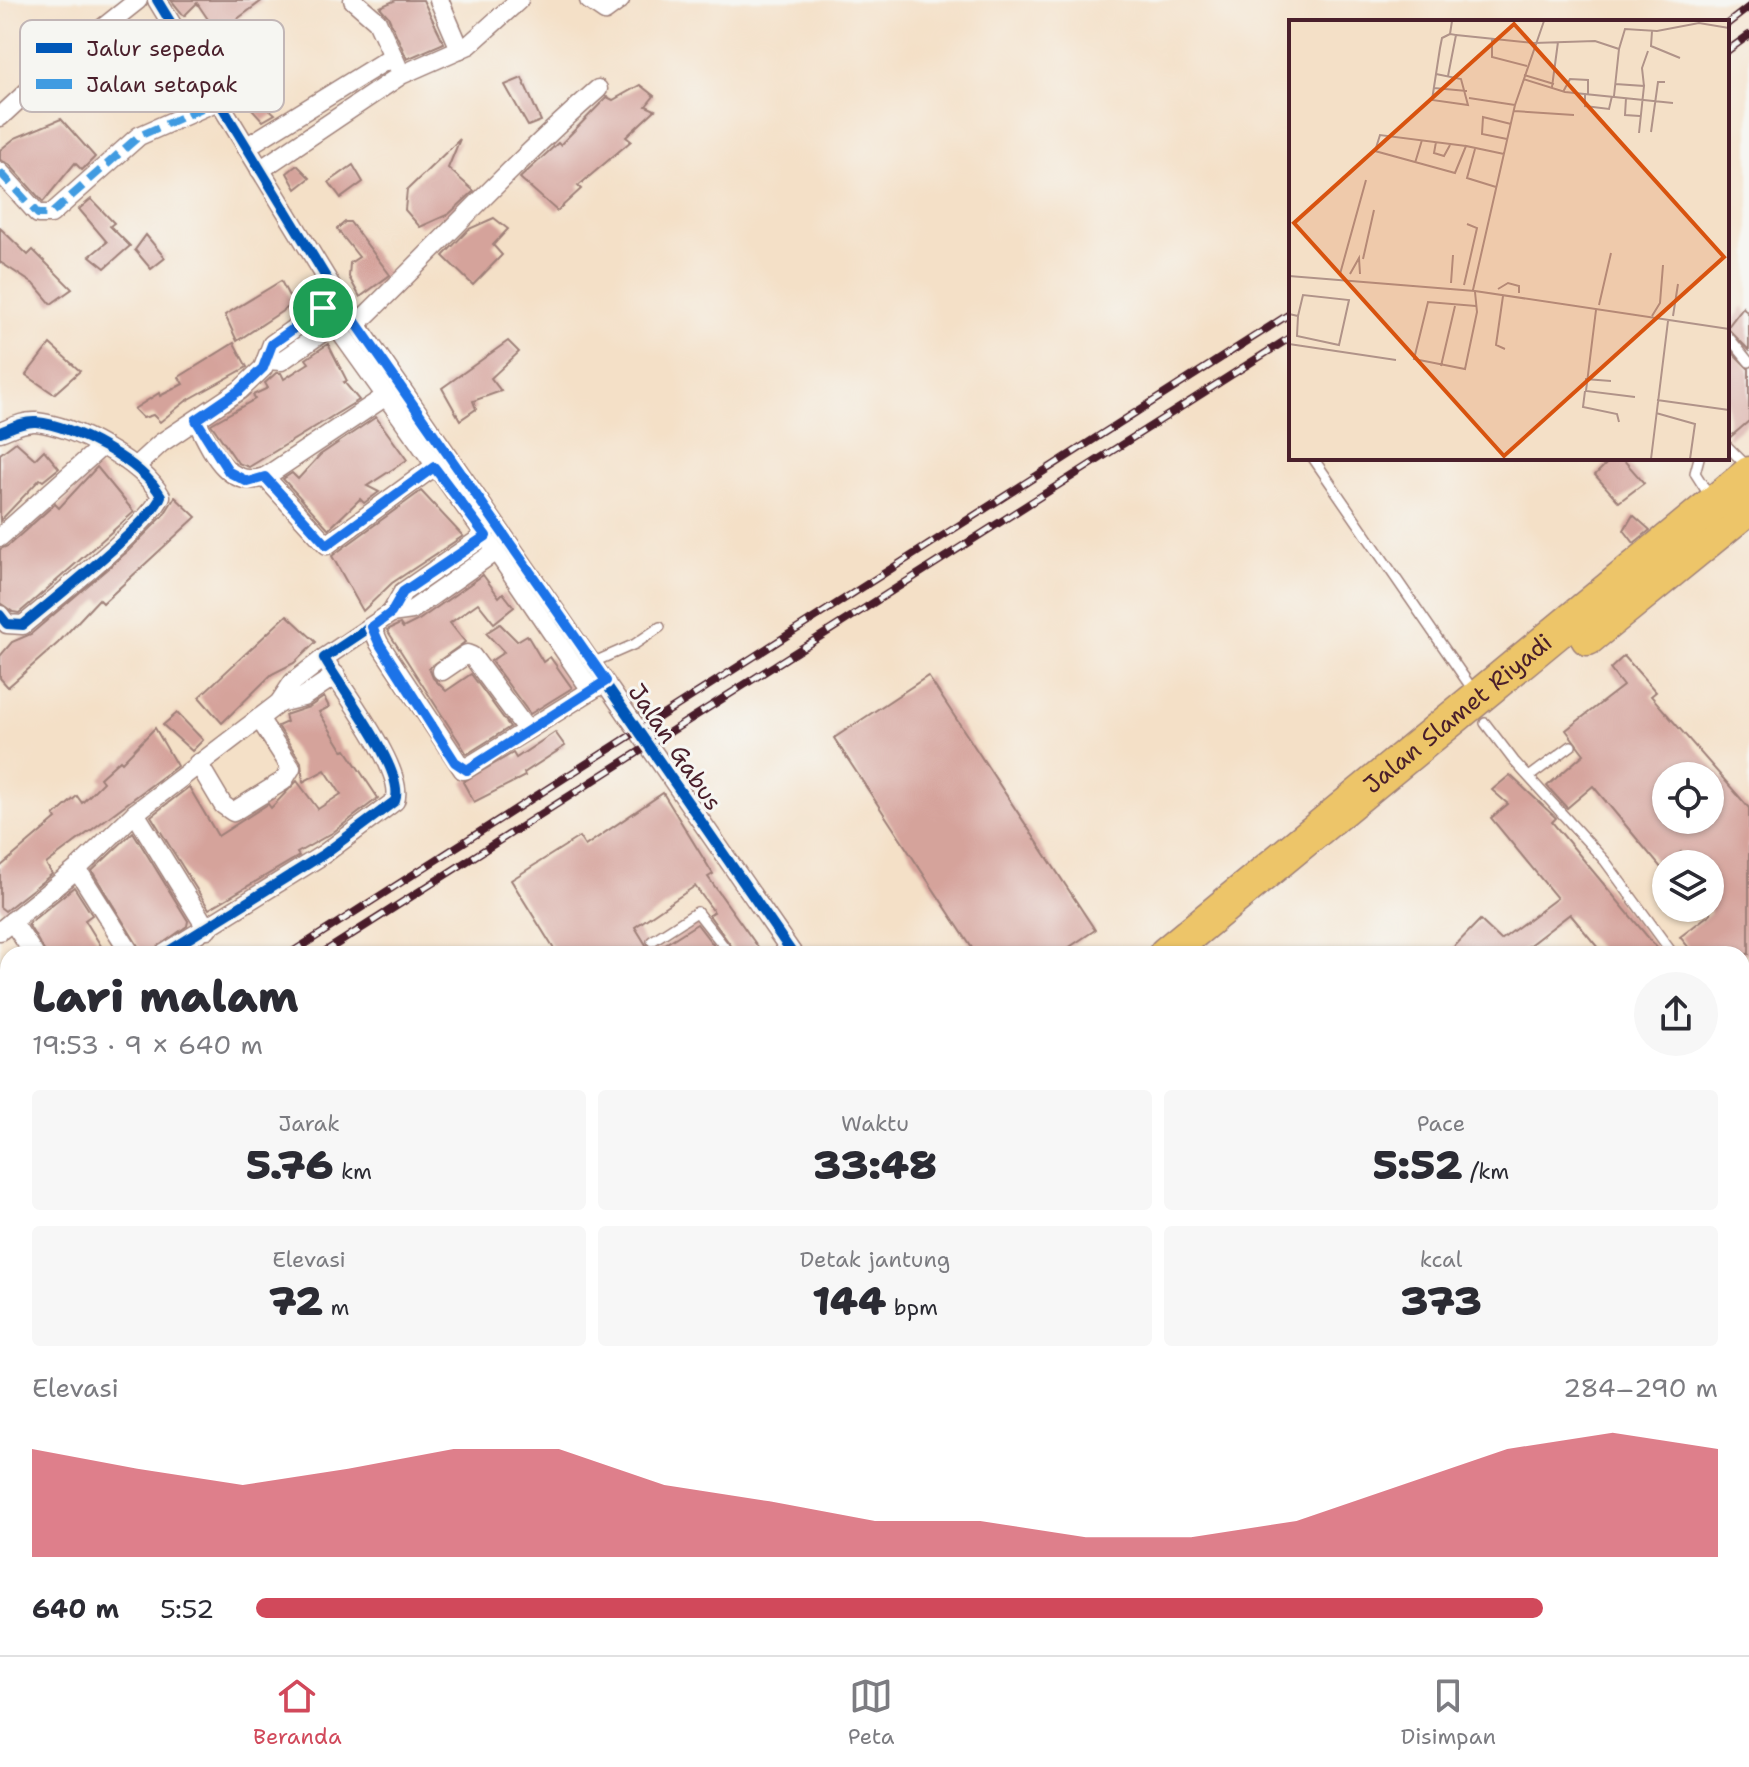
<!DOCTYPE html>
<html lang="id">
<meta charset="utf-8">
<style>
:root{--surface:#fff;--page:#f7f7f7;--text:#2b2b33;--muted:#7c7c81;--line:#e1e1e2;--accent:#d1495b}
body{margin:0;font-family:"Shantell Sans",sans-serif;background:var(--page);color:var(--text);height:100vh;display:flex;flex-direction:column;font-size:30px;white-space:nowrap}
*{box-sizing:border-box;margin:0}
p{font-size:26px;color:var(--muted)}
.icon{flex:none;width:44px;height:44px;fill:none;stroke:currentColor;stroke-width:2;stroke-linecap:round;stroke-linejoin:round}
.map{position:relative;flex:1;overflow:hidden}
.panel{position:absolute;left:0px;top:946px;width:1750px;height:710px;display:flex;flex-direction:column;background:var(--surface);border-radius:24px 24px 0 0;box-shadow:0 2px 6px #0004}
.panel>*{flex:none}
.tools{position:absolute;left:1652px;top:762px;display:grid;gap:16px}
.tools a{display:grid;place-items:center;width:72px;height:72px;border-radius:50%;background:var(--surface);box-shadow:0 2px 6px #0004;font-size:40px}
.pin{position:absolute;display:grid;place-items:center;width:68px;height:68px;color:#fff;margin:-34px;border:4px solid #fff;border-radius:50%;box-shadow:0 2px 8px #0007}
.round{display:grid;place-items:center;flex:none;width:84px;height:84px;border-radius:42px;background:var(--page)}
.summary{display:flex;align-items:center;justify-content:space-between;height:136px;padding:0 32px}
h1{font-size:44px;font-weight:800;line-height:60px}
.metrics{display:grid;grid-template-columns:repeat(3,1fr);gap:12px;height:136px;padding:8px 32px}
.metrics div{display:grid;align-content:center;border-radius:8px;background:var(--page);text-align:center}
.metrics b{font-size:40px;font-weight:800}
.metrics small{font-size:22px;font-weight:400}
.metrics p{font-size:22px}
.chart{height:224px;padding:16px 32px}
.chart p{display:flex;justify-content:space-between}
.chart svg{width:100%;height:144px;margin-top:8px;fill:var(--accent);opacity:.7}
ul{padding:0 32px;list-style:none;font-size:26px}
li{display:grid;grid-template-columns:128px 96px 1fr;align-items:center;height:60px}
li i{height:20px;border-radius:10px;background:var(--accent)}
.dock{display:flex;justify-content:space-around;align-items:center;height:112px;border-top:2px solid var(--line);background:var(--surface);font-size:22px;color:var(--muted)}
.dock a{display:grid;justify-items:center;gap:4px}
.dock .selected{color:var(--accent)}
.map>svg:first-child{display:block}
</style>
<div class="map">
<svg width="1749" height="1655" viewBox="0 0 1749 1655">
<rect width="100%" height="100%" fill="#f6f6f2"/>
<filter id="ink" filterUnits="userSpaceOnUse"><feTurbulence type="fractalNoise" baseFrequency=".0125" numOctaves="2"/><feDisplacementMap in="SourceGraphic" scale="16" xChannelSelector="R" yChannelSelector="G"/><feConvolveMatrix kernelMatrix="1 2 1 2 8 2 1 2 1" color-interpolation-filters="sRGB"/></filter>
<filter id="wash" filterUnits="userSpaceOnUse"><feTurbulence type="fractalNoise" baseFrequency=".006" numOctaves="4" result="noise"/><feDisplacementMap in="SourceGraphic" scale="32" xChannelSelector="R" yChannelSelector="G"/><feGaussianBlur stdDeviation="1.8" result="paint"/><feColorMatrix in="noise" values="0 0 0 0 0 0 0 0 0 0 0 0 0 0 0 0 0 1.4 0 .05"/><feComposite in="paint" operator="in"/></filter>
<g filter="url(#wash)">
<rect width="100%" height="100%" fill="#f4e0c7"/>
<g id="blocks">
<g fill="#d5a39b" fill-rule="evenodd">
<polygon points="171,0 263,0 236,20 251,42 230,61 239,75 259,65 263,72 244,86 250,92 267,81 282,96 268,108 275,114 263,121 236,91 229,95 222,84 227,81 213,57 208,61 200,48 218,34 197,3 184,16"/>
<polygon points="396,0 423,0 444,43 407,59 388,16 380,7"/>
<polygon points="522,78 541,121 528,126 505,85"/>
<polygon points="640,85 654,96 646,106 655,110 626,137 631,141 578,186 581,189 557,211 520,178 558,143 560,145 607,97 613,100"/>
<polygon points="61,119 95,157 82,170 75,163 43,202 9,164 0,160 0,150 15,138"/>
<polygon points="460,139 448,168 474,191 449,214 420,227 405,210 407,190"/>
<polygon points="297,165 310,178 296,189 287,173"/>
<polygon points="353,165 363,182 341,198 329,182"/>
<polygon points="91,199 114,223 110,226 130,246 105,268 90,256 107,242 79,209"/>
<polygon points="494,218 508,229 493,245 502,255 473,285 443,256 469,229"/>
<polygon points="345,222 350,222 390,275 360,297 349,277 350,263 359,257 337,229"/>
<polygon points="0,228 28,255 33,250 72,289 51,304 35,285 0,262"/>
<polygon points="146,235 165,258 151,269 135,250"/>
<polygon points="281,281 293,304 237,341 225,315"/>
<polygon points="1743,307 1749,315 1749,350 1727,328"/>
<polygon points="508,341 519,352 491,378 501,391 473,401 476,409 460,420 442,388"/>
<polygon points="234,343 247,367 186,401 160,422 153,415 143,418 134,409 159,393 160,396 183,384 179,377"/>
<polygon points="50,344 80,371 54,394 26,375"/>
<polygon points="328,344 347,381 344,382 359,400 249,467 238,463 211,424 255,399 253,395 268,388 265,383 276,373 281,373 284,379 309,363 306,359"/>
<polygon points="1727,347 1749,369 1749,421 1728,439"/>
<polygon points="376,417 407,460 367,486 379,492 364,503 360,499 329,529 283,479 292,473 298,479 320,455"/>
<polygon points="16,442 35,459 44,450 59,468 43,481 40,479 0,521 0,454"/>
<polygon points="1612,458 1622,458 1644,483 1619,502 1595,475"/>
<polygon points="97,467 134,512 46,590 19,613 13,612 0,603 0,549 8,546 55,504 59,508"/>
<polygon points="421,491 463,536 392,583 363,611 332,556"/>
<polygon points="175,497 196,517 103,603 99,599 58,643 8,687 0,678 0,656 12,642 31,634 128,551 163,516"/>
<polygon points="1633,515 1650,530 1634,543 1624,530"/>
<polygon points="483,575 499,597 503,593 514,607 494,623 478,603 450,623 465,642 429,668 433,678 446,691 471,674 510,727 467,754 387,630 400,624 403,628 419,620"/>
<polygon points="287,615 316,642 294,663 272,674 222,723 199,697"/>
<polygon points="500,624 517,641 527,635 543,662 550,657 572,688 530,714 491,661 504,652 486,633"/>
<path d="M1624,656L1656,692L1651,696L1749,808V954H1694L1680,937L1710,914V864H1692L1681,852L1662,869L1593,786L1567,808L1547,786L1584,754L1566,730L1623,686L1610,669ZM1666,776H1710V820H1666Z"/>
<polygon points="928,676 1095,930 1059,954 976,954 834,738"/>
<polygon points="324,697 329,707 319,712 343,751 346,750 378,798 332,833 297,853 299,856 209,909 151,816 189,787 218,836 268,804 271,808 297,781 318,809 341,794 325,770 303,782 301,762 278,726 287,722 285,715 309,707"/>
<polygon points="177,713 203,740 192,751 163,725"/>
<polygon points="155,728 177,766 46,864 52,874 5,911 0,907 0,867 56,819 54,816 77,796 82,803 103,782 100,778 120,760 122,762"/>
<polygon points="555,732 565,746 524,773 525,776 474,802 463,782 513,753 516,758"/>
<polygon points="1510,775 1556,818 1552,822 1662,954 1603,954 1570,914 1518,954 1447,954 1480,920 1501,940 1557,898 1491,818 1508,804 1492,790"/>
<polygon points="663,793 713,874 708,877 763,954 737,954 709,915 714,912 695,886 635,927 651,953 697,924 720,954 557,954 511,880 579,837 585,846"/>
<polygon points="133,832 188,921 187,926 148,954 143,954 92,871"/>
<polygon points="74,887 92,915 85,920 106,954 46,954 28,924"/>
</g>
</g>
</g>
<g filter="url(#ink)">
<use href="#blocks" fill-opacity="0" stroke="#9f8079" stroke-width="2"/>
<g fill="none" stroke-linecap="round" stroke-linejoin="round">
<defs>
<g id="lane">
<polyline points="1727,335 1749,362"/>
<polyline points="1727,446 1747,466"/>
<polyline points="1313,458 1475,693"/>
<polyline points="1699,458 1695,473 1711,498"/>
<polyline points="594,662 635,644 660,627"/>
<polyline points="1485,723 1514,761 1605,861 1673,954"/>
<polyline points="1529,777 1571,746"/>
<polyline points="652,941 697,912 730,954"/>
<polyline points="1742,1022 1749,1016"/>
<polyline points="1742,1034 1749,1040"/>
<polyline points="994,1648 999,1655"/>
<polyline points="1045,1655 1054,1648"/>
</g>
<g id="street">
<polyline points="157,0 338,297 793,954"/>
<polyline points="353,0 377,21 397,65"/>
<polyline points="439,0 460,49"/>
<polyline points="589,0 605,11 620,0"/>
<polyline points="0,117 56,65 138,0"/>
<polyline points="246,147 393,56"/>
<polyline points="260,170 401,75 469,45 519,0"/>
<polyline points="0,172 38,214 51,214 139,136 218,101"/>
<polyline points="323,308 486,536 591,690"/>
<path d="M357,324C438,246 513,163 598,89"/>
<polyline points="266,360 281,361 333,325"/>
<polyline points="395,390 265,477 327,545 443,460"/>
<path d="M196,420C211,449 227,490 265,477"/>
<path d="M0,432C11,428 23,421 36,422C75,426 142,462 161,496C153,521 48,604 23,625L7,624L0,615"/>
<polyline points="137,465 161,443 240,390 263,368 272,344 330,303"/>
<polyline points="0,537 101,447"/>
<polyline points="391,613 412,610 503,546"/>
<polyline points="372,627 379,643 463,770 600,685"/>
<polyline points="442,671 467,654 472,656 527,730"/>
<polyline points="279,703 303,697 336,675"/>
<polyline points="198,763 223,805 233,812 283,781 291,768 259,718"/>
<polyline points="135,813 207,929"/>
<polyline points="77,869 131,954"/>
<polyline points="12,921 34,954"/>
<polyline points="0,931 77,869 135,813 279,703 293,682 324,658"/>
<path d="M164,954L324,854L395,801C407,772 339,686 324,658L391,613L403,592L497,527"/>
<polyline points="0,1044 8,1050"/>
</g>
<g id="highway">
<polyline points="1588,638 1749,507"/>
<path id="s1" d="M1166,954L1749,474"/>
<polyline points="384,1655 390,1648"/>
<polyline points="425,1655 432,1648"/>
</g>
</defs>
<use href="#lane" stroke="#9f8079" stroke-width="12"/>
<use href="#street" stroke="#9f8079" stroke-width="21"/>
<use href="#highway" stroke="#9f8079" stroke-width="37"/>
<use href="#lane" stroke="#fff" stroke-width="9"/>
<use href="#street" stroke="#fff" stroke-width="18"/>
<use href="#highway" stroke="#edc569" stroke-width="34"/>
<defs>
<g id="rail">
<polyline points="1727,24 1749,7"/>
<polyline points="1727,51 1749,35"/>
<polyline points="289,954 1291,313"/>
<polyline points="321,954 1291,337"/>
<polyline points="0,1140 8,1134"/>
<polyline points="0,1159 8,1154"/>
</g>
</defs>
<use href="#rail" stroke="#4a1f2b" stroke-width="8"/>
<use href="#rail" stroke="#f6f6f2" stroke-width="5" stroke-dasharray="15" stroke-linecap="butt"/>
<polyline stroke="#409be1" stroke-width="8" stroke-dasharray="16 8" stroke-linecap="butt" points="0,172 38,214 51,214 139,136 218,101"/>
<defs>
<g id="cycleway">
<polyline points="157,0 338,297 793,954"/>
<path d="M0,432C11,428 23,421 36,422C75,426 142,462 161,496C153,521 48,604 23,625L7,624L0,615"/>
<path d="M164,954L324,854L395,801C407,772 339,686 324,658L391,613L403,592L497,527"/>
</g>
</defs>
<use href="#cycleway" stroke="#f6f6f2" stroke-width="15"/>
<use href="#cycleway" stroke="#0057b8" stroke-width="10"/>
</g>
</g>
<g fill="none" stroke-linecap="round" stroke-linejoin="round" filter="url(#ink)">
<defs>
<polygon id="route" points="338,297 606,681 467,770 455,762 379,643 372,627 391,613 403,592 486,536 434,467 327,545 265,477 248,482 229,472 196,420 240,390 263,368 272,344"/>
</defs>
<use href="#route" stroke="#fff" stroke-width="16"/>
<use href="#route" stroke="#1a73e8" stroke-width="10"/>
</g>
<g text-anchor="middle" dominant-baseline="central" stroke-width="6" stroke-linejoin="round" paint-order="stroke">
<g font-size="24" fill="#4a1f2b" stroke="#f6f6f2">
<text stroke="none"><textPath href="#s1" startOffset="378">Jalan Slamet Riyadi</textPath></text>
<text transform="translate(675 747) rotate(56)">Jalan Gabus</text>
</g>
</g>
<g transform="translate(1289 20)">
<rect width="440" height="440" fill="#f4e0c7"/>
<path fill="none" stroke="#b09389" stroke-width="2" d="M363,11L362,26L391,38M167,15L245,23L306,21L330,29L325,76M203,18V37L238,46M330,29L336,9L368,11L410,3L440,8M147,54L172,59L179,85L143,80L151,28L153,18L161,14M235,55L265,64M159,56L167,15L161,14L163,1M234,59L276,72L384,83M326,64L355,66L350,113M355,66L353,48L359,31M263,67L269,22M145,68L178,71M274,72L281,59L299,60V74M296,74V86L320,89L323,76M180,78L226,85M337,78L336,95L351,96M225,91L285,95M362,112L369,62H376M218,119L193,114L194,97L222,104M147,122L145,133L155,136L161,125M177,126L91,115L86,131L166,153L177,126L215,134M186,129L178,158L207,167M126,143L133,120M74,239L85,190M51,254L77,160M61,254L70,238L71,254M0,256L186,271L440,309M162,263L164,235M175,265L188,208L178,204M209,269L219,263L230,266V273M184,270L226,85L255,1M186,272L188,292L176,349L125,339L139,282L187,286M214,276L207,325L216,329M310,285L322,233M307,290L297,371L346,377M0,294L9,296L14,275L60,280L50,325L8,316L9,296M363,296L371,283L374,245M384,296L389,264M0,324L107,340M152,346L166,286M296,359L322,361M296,371L294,387L328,394L330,402M368,380L440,390M367,393L406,404L401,439M362,439L379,301"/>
<path fill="#d8530f" fill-opacity="0.15" stroke="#d8530f" stroke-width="4" d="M225,4L435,237L215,436L5,203Z"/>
<rect width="440" height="440" fill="none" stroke="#4a1f2b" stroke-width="4"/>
</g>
<rect x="20" y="20" width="264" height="92" rx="12" fill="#f6f6f2" stroke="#c2b6b6" stroke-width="2"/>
<rect x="36" y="43" width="36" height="10" fill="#0057b8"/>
<rect x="36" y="79" width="36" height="10" fill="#409be1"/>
<g font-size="22" fill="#4a1f2b">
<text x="86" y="56">Jalur sepeda</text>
<text x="86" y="92">Jalan setapak</text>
</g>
</svg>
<div class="tools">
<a><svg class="icon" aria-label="locate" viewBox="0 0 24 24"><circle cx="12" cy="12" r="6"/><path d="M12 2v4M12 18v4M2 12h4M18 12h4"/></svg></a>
<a><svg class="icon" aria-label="layers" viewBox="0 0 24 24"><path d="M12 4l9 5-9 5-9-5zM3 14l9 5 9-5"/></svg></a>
</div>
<div class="pin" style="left:323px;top:308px;background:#1e9e55"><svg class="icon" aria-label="arrive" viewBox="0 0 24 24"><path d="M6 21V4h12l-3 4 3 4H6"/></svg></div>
<section class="panel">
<div class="summary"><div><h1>Lari malam</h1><p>19:53 · 9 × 640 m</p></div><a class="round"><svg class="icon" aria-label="share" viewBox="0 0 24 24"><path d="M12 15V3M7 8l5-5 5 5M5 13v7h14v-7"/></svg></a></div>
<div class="metrics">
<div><p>Jarak</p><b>5.76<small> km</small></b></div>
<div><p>Waktu</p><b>33:48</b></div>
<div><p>Pace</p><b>5:52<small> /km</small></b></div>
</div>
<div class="metrics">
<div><p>Elevasi</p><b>72<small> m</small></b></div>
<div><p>Detak jantung</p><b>144<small> bpm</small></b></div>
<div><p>kcal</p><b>373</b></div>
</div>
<div class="chart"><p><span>Elevasi</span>284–290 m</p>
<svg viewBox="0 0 160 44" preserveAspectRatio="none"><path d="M0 44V11L10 17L20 22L30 17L40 11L50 11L60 22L70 27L80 33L90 33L100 38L110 38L120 33L130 22L140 11L150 6L160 11V44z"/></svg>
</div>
<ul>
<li><b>640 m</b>5:52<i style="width:88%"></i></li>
</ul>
</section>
</div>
<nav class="dock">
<a class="selected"><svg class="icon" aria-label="home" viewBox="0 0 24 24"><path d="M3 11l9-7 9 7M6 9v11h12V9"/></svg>Beranda</a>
<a><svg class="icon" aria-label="map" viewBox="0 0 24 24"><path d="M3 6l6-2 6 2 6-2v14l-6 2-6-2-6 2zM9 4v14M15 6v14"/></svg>Peta</a>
<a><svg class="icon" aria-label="saved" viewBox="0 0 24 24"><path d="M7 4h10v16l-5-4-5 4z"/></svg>Disimpan</a>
</nav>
